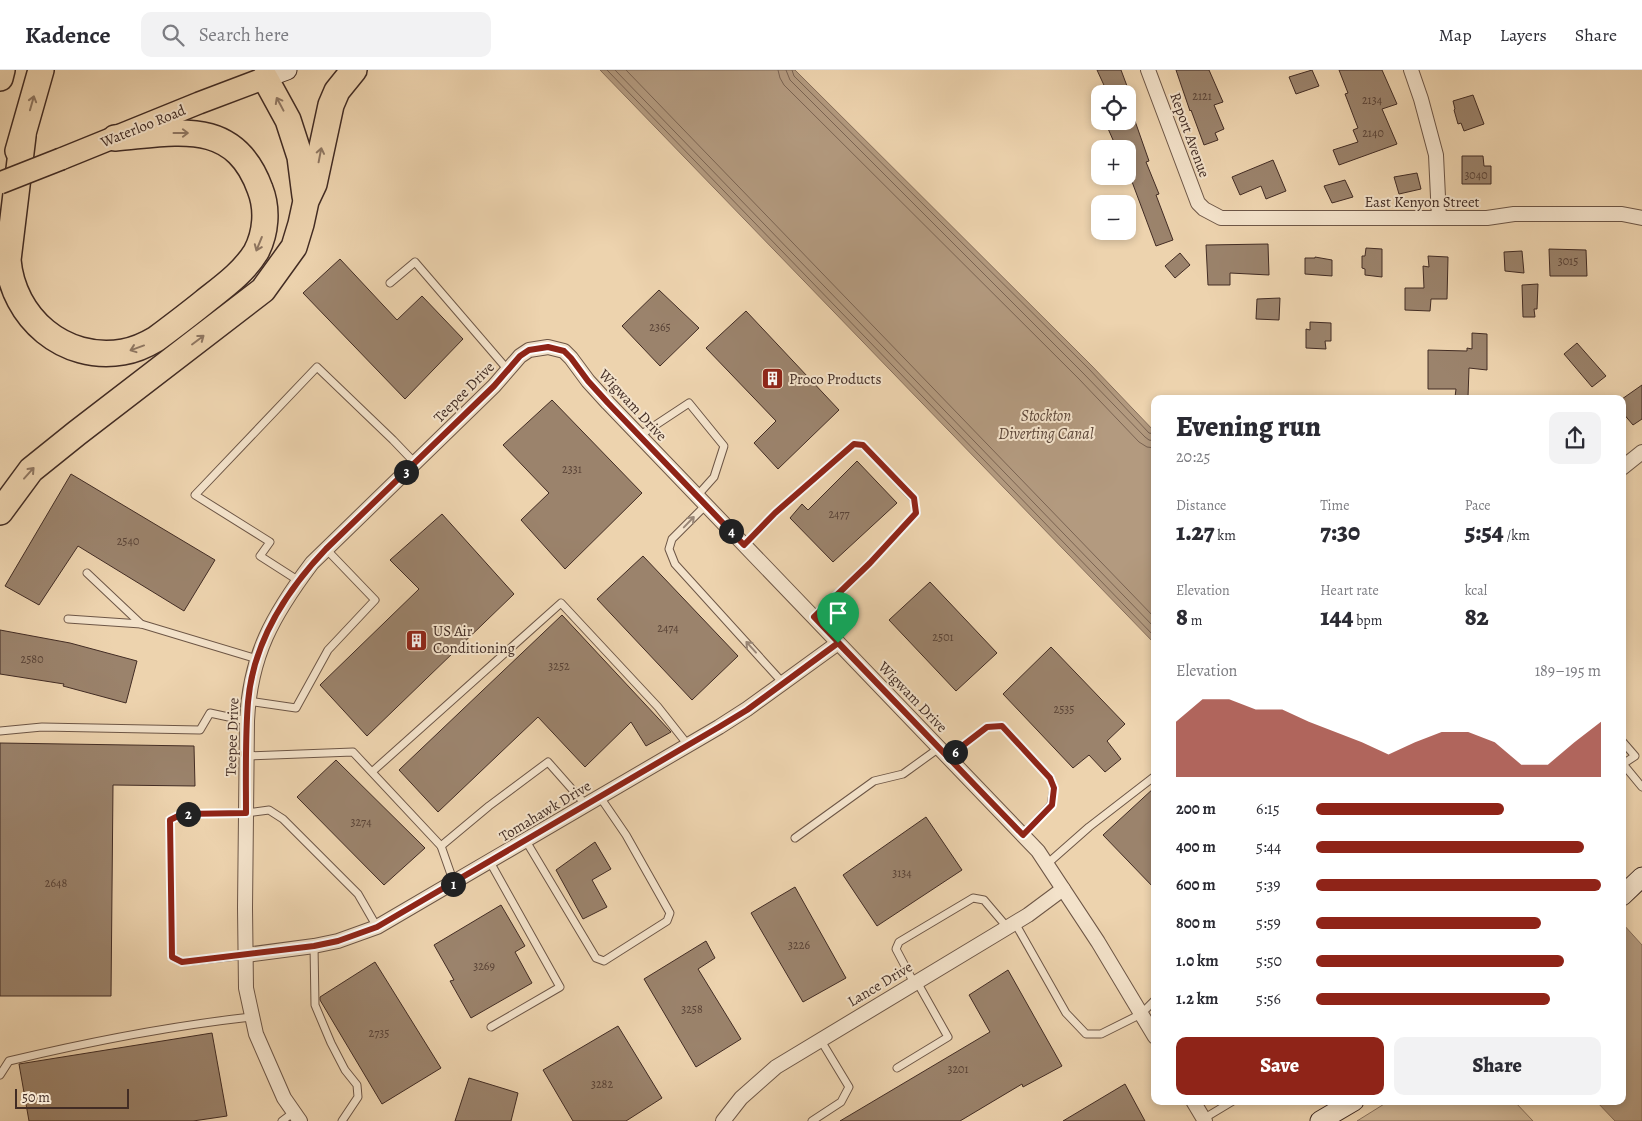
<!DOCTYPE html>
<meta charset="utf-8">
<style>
:root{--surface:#fff;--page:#f2f2f3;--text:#2b2b33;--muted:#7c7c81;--line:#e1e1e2;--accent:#8f2418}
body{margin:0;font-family:Alegreya,serif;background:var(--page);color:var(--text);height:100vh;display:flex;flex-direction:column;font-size:19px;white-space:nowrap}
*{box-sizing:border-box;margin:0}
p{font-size:16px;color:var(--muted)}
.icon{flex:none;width:28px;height:28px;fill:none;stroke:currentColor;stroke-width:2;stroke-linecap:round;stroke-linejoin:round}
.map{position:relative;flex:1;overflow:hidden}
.details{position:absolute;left:1151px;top:325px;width:475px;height:710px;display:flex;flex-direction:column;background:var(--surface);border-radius:10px;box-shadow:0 2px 8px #0003}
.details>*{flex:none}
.fabs{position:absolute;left:1091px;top:15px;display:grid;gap:10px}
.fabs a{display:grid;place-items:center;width:45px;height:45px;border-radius:10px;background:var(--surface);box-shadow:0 2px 8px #0003;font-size:25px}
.scale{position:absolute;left:15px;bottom:12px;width:114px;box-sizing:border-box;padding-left:5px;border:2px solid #422c24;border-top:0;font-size:14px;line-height:18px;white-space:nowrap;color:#422c24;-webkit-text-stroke:4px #f3e2ca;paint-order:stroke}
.pin{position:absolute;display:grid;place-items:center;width:42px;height:42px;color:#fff;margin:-51px -21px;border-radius:50% 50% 50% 0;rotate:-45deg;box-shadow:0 0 5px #0007}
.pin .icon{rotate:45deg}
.km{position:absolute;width:25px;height:25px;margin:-12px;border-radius:50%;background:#222;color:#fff;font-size:14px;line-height:25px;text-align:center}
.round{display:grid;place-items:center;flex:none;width:52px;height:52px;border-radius:10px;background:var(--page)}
.head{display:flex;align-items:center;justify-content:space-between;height:85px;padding:0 25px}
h1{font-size:28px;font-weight:800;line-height:38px}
.stats{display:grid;grid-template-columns:repeat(3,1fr);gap:8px;height:85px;padding:5px 25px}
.stats div{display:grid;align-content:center}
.stats b{font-size:25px;font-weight:800}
.stats small{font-size:14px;font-weight:400}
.stats p{font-size:14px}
.chart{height:140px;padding:10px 25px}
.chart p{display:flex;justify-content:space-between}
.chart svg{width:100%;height:90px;margin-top:5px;fill:var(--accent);opacity:.7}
.cta{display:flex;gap:10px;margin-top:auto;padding:10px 25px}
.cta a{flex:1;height:58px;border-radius:10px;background:var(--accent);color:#fff;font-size:20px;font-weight:800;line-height:58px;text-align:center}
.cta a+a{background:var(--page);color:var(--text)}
ul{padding:0 25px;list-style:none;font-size:16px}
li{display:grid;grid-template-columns:80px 60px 1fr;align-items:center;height:38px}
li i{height:12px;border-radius:6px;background:var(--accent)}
header{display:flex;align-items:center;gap:30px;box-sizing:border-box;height:70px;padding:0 25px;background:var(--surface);border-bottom:1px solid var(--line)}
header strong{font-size:24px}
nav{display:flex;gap:28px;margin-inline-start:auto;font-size:18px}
.search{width:350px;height:45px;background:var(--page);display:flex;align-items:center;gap:12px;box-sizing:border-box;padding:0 18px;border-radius:10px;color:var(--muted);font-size:19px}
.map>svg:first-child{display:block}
</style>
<header>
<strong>Kadence</strong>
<div class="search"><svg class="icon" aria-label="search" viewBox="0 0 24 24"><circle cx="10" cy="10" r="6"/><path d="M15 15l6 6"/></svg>Search here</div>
<nav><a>Map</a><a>Layers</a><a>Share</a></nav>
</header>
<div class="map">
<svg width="1642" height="1051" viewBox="0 0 1642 1051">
<rect width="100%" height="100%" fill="#edd3ae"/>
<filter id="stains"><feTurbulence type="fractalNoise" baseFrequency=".004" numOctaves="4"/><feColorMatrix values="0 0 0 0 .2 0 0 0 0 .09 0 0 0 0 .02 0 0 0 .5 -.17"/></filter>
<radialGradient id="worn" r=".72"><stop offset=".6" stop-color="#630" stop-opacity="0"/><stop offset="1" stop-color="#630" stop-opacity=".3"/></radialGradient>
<polygon fill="#d0b797" stroke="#89725e" points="1389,1031 1514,1031 1533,1051 1357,1051"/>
<g fill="#b39a7f" stroke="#866e5b">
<polygon points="600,0 795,0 1092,296 1155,362 1155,574"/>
<polygon points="1623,854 1642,875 1642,1051 1615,1051 1596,1031 1622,1031"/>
</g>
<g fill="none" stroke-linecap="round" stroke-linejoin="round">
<g stroke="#7a6352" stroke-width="1">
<polyline points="607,0 1155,567"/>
<polyline points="615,0 1155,558"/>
<polyline points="626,0 1155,548"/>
<polyline points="778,0 780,8 784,15 1079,309 1139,372 1147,377 1155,378"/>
<polyline points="786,0 790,10 1084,304 1145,367 1149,370 1155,371"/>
<polyline points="792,0 794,6 1089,299 1149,363 1155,364"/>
</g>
</g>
<g fill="#9b836c" stroke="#422c24">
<polygon points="1097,0 1121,0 1130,24 1108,24"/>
<polygon points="1176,0 1209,0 1223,32 1214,35 1224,59 1215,63 1218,70 1204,75 1191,40 1190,41"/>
<polygon points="1312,0 1319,16 1296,24 1289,7"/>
<polygon points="1339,0 1382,0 1397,34 1382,39 1397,74 1339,95 1333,80 1358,72 1353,60 1358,58 1345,24 1348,23"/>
<polygon points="1473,25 1484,54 1464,61 1461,53 1458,54 1454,40 1455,39 1453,31"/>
<polygon points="1114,51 1135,51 1149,91 1146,92 1159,124 1156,125 1173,170 1156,176 1128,101 1128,79 1117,79 1106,54"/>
<polygon points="1462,86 1483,86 1484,96 1491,96 1491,114 1462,114"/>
<polygon points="1273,90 1286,121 1266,129 1261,116 1240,125 1232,107"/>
<polygon points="1417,103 1421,119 1399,124 1394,107"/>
<polygon points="1345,110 1353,127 1332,133 1324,116"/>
<polygon points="1268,174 1269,205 1230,203 1230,215 1208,215 1206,175"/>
<polygon points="1366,178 1382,179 1382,207 1365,205 1365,199 1362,198 1362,186 1365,186"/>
<polygon points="1549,179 1586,180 1587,206 1550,206"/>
<polygon points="1522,181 1524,203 1505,201 1504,182"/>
<polygon points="1180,183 1190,195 1175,208 1165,196"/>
<polygon points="1428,186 1448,187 1447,229 1431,229 1430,241 1405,240 1405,218 1424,218 1423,196 1429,197"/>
<polygon points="1315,187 1332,190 1332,206 1305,204 1305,188 1315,188"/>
<polygon points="340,189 397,250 422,226 463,269 405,329 303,223"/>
<polygon points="1538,214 1537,239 1534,239 1535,247 1523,247 1522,215"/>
<polygon points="659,220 699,258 660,296 622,256"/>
<polygon points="1280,228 1279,250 1256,249 1257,229"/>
<polygon points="746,241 839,340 778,399 754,373 776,351 706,278"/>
<polygon points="1310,252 1331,253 1331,271 1325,271 1326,279 1306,278 1306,259 1310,260"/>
<polygon points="1472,263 1487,264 1487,300 1469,298 1468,327 1455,327 1456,319 1428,319 1428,280 1467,281 1467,278 1472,279"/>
<polygon points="1577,273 1606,306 1592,317 1564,284"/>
<polygon points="1642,315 1642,349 1633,355 1622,342 1622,329"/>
<polygon points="552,330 642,423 565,499 521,450 549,423 503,375"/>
<polygon points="857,391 897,433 833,492 790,448 802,434 808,440"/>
<polygon points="71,404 215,490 184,541 78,476 39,535 5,516"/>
<polygon points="442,444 514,524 367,666 320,615 419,519 390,490"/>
<polygon points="643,486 738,586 692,630 597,529"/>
<polygon points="930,512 997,583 956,621 889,550"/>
<polygon points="562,545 671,662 646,676 631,652 585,697 538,647 438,742 399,700"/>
<polygon points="0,560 70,573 137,591 126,633 63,616 64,614 0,604"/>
<polygon points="1051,577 1125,654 1107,671 1121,689 1105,702 1089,685 1073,698 1003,624"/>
<polygon points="0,673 194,676 195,716 113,715 111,926 0,926"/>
<polygon points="336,690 425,778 384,815 297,727"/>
<polygon points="1155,717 1155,819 1103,765"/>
<polygon points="926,747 962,800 877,856 843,805"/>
<polygon points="595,772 611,799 592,810 607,837 583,849 556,800"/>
<polygon points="795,817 846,908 803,932 751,843"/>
<polygon points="501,835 525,876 515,882 532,913 471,948 450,911 454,910 434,875"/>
<polygon points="706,871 715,888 698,899 741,969 696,997 644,909"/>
<polygon points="375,892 441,998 382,1034 320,930 320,927"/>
<polygon points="1008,900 1062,996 1023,1017 1022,1014 960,1051 840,1051 990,962 969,925"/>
<polygon points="618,956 662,1028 626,1051 573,1051 543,1000"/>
<polygon points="212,963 227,1046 193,1051 29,1051 19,994"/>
<polygon points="469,1008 518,1023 511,1051 455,1051"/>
<polygon points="1125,1014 1145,1051 1063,1051"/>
</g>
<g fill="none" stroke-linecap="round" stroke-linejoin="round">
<defs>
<g id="lane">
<polyline points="390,213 415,192 508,300"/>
<polyline points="639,366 689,333 724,376 714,407 697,426"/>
<polyline points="706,435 672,469 669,479 675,494 783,613"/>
<polyline points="744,475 775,443 854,374 863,375 914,429 916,443 870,493 814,547"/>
<polyline points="87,503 141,554"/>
<polyline points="299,511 260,486 270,472 195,425 317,297 393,370 415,393"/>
<polyline points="68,549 141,554 257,589"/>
<polyline points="248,631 296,638 328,580 375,530 326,479"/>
<polyline points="0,661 42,657 200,660 210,643 247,651"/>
<polyline points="1622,671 1635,686 1623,694 1642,717"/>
<polyline points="246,686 353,682 441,776 454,813"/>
<polyline points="948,687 987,657 1002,656 1050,708 1054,718 1051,735 1023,765"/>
<polyline points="373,701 561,533 658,637 688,675"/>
<polyline points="795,768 874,711 903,704 939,678"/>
<polyline points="526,771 596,888 604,891 667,851 670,843 626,765 600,727"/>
<polyline points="441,776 489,736 548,692 586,735"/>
<polyline points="490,792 560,917 491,957"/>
<polyline points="1047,794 1089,757 1155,706"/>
<polyline points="1015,853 1066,943 1086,964 1101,964 1141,944 1155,930"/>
<polyline points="314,876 315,935 331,973 345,1000 357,1015 358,1027 342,1051"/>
<polyline points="246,885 182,892 172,887 170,750 182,744 246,743 269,740 283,749 358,824 377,857"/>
<polyline points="914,913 896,879 899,872 973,828 984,830 1007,857"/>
<polyline points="897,998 948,967 917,912"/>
<path d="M0,1005L9,991C88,972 170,956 251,947"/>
<polyline points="1203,1049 1233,1031"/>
<polyline points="282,1051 294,1042"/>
<polyline points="812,1051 841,1032 849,1017 820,969"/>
</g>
<g id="street">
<polyline points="1148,0 1198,133 1204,139 1221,148 1487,148 1514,144 1622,144 1642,148"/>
<polyline points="1411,0 1421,29 1436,85 1439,148"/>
<polyline points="1622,398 1642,382"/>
<polyline points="246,885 314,876 338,871 377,857 719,657 747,639 838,573"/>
<polyline points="1193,1031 1205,1051"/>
<path d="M300,1051L284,1028L256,964L246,918L245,838L247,651C250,585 273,545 312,493L494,316L520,286L529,280L548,277L564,281L571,288L588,311L608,333L1038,781L1098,872L1155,967"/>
<polyline points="723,1051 741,1028 776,997 1028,845 1063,819"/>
</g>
<g id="secondary">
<polyline points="265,8 287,0"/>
<polyline points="1622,826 1642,807"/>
<polyline points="1320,1051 1354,1031"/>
</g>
<polyline id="primary" points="61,89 199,33 265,8"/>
<g id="highway">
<polyline points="0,8 2,0"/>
<polyline points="265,8 288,50 300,87 305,126"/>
<path d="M23,66L8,190C13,248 64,292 123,282C135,280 146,275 156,269C172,257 188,245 204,232C223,217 243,203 256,182C266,163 268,139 260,119C234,47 176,63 115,68"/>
<polyline points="18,81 41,0"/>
<polyline points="0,442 31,400 77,363 263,220 294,177 301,154 306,131 314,114 331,35 337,21 354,0"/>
</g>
</defs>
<use href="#lane" stroke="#6d5646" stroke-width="9"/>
<use href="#street" stroke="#6d5646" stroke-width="16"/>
<use href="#secondary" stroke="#422c24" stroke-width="21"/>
<use href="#primary" stroke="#422c24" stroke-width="24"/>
<use href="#highway" stroke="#422c24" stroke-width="28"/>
<use href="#lane" stroke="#f3e2ca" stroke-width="7"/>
<use href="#street" stroke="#f3e2ca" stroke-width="14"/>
<use href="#secondary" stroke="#f3e2ca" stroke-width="19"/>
<use href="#primary" stroke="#edd3ae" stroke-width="21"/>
<use href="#highway" stroke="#edd3ae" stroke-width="25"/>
<defs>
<polyline id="primary-bridge" points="0,113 61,89"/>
</defs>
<use href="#primary-bridge" stroke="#422c24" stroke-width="24" stroke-linecap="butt"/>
<use href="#primary-bridge" stroke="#edd3ae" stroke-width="21"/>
</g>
<defs><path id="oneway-shaft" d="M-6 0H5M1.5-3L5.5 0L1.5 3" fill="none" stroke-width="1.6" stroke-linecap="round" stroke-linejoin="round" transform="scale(1.25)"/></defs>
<g stroke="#8f7762">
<use href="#oneway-shaft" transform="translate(32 33) rotate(-74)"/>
<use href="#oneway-shaft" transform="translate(280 34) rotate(-118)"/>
<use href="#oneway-shaft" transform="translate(181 63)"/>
<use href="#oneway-shaft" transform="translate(320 85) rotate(-79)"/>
<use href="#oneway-shaft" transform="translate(259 174) rotate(112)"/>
<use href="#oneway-shaft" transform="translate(198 270) rotate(-37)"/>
<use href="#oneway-shaft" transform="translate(137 278) rotate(160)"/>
<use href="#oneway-shaft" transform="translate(29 403) rotate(-48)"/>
</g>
<g stroke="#9a8777">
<use href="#oneway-shaft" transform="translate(689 452) rotate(-46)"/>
<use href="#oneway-shaft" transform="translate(751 577) rotate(-132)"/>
</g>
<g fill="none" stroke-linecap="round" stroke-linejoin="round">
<defs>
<path id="route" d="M838,573L747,640L719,657L377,857L338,871L314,876L182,892L172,887L170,750L182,744L246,743C246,706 245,669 248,632C253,573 286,521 326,479L494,316L520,286L529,280L548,277L564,281L571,288L588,311L608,333L744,475L775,443L854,374L863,375L914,428L916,443L870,493L814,547C884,620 953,693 1023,765L1052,735L1054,718L1050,708L1002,656L987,657L948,687L838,573"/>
</defs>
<use href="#route" stroke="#fff" stroke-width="10"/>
<use href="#route" stroke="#8f2418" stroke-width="6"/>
</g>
<defs>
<symbol id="building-square" viewBox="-11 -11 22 22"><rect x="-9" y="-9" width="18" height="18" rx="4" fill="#8f2418" stroke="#f3e2ca"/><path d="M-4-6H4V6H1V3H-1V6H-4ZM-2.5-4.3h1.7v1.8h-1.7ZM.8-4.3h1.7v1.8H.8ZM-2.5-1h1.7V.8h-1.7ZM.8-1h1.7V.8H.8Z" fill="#fff"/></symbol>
</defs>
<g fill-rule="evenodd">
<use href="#building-square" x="760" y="296" width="25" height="25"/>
<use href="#building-square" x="404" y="558" width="25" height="25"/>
</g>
<g text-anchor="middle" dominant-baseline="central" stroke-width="4" stroke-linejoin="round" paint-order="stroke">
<g font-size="12" fill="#584236">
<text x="1202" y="26">2121</text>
<text x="1372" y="30">2134</text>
<text x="1373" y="63">2140</text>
<text x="1476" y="105">3040</text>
<text x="1568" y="191">3015</text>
<text x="660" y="257">2365</text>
<text x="572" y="399">2331</text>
<text x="839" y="444">2477</text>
<text x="128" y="471">2540</text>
<text x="668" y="558">2474</text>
<text x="943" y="567">2501</text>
<text x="32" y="589">2580</text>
<text x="559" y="596">3252</text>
<text x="1064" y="639">2535</text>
<text x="361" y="752">3274</text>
<text x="902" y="803">3134</text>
<text x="56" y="813">2648</text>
<text x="799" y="875">3226</text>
<text x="484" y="896">3269</text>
<text x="692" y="939">3258</text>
<text x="379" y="963">2735</text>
<text x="958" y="999">3201</text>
<text x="602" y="1014">3282</text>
</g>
<g font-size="15" fill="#422c24" stroke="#f3e2ca">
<text transform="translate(143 56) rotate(-22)">Waterloo Road</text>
<text transform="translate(1190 65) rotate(70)">Report Avenue</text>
<text x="1422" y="132">East Kenyon Street</text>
<text transform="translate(464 322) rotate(-45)">Teepee Drive</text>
<text transform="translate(633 335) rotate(47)">Wigwam Drive</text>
<text transform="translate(913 627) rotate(46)">Wigwam Drive</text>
<text transform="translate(232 667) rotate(-88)">Teepee Drive</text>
<text transform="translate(545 741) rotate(-31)">Tomahawk Drive</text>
<text transform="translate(880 914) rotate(-31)">Lance Drive</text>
</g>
<g font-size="15" fill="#422c24" stroke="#f3e2ca" text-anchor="start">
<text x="789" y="309">Proco Products</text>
<text x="433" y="561">US Air<tspan x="433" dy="17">Conditioning</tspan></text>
</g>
<g font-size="16" font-style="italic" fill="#5e483b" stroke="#f3e2ca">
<text x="1046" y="346">Stockton<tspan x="1046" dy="18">Diverting Canal</tspan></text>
</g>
</g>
<rect width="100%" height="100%" filter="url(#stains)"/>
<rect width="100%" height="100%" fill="url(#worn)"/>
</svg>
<div class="fabs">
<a><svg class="icon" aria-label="locate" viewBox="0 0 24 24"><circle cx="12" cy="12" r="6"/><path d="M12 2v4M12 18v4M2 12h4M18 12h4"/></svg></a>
<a>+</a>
<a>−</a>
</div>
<div class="scale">50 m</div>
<div class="pin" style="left:838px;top:573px;background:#1e9e55"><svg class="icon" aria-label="arrive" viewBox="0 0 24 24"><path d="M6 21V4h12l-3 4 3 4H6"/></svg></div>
<b class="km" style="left:453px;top:814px">1</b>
<b class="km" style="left:188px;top:744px">2</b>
<b class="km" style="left:406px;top:402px">3</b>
<b class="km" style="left:731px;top:461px">4</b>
<b class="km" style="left:955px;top:682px">6</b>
<section class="details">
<div class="head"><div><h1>Evening run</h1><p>20:25</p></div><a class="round"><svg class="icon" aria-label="share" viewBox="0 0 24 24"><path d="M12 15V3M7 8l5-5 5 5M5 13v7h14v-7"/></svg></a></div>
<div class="stats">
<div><p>Distance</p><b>1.27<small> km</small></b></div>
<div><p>Time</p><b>7:30</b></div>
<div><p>Pace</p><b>5:54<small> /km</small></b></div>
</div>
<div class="stats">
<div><p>Elevation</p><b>8<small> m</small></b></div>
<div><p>Heart rate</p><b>144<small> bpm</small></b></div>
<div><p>kcal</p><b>82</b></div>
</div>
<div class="chart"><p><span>Elevation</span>189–195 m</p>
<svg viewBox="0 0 160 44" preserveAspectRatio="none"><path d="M0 44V17L10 6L20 6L30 11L40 11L50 17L60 22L70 27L80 33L90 27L100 22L110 22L120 27L130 38L140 38L150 27L160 17V44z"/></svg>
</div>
<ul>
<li><b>200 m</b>6:15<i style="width:66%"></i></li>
<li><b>400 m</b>5:44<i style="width:94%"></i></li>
<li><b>600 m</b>5:39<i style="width:100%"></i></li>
<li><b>800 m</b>5:59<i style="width:79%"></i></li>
<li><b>1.0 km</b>5:50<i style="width:87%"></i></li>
<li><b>1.2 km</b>5:56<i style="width:82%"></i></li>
</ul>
<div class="cta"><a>Save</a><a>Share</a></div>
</section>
</div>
